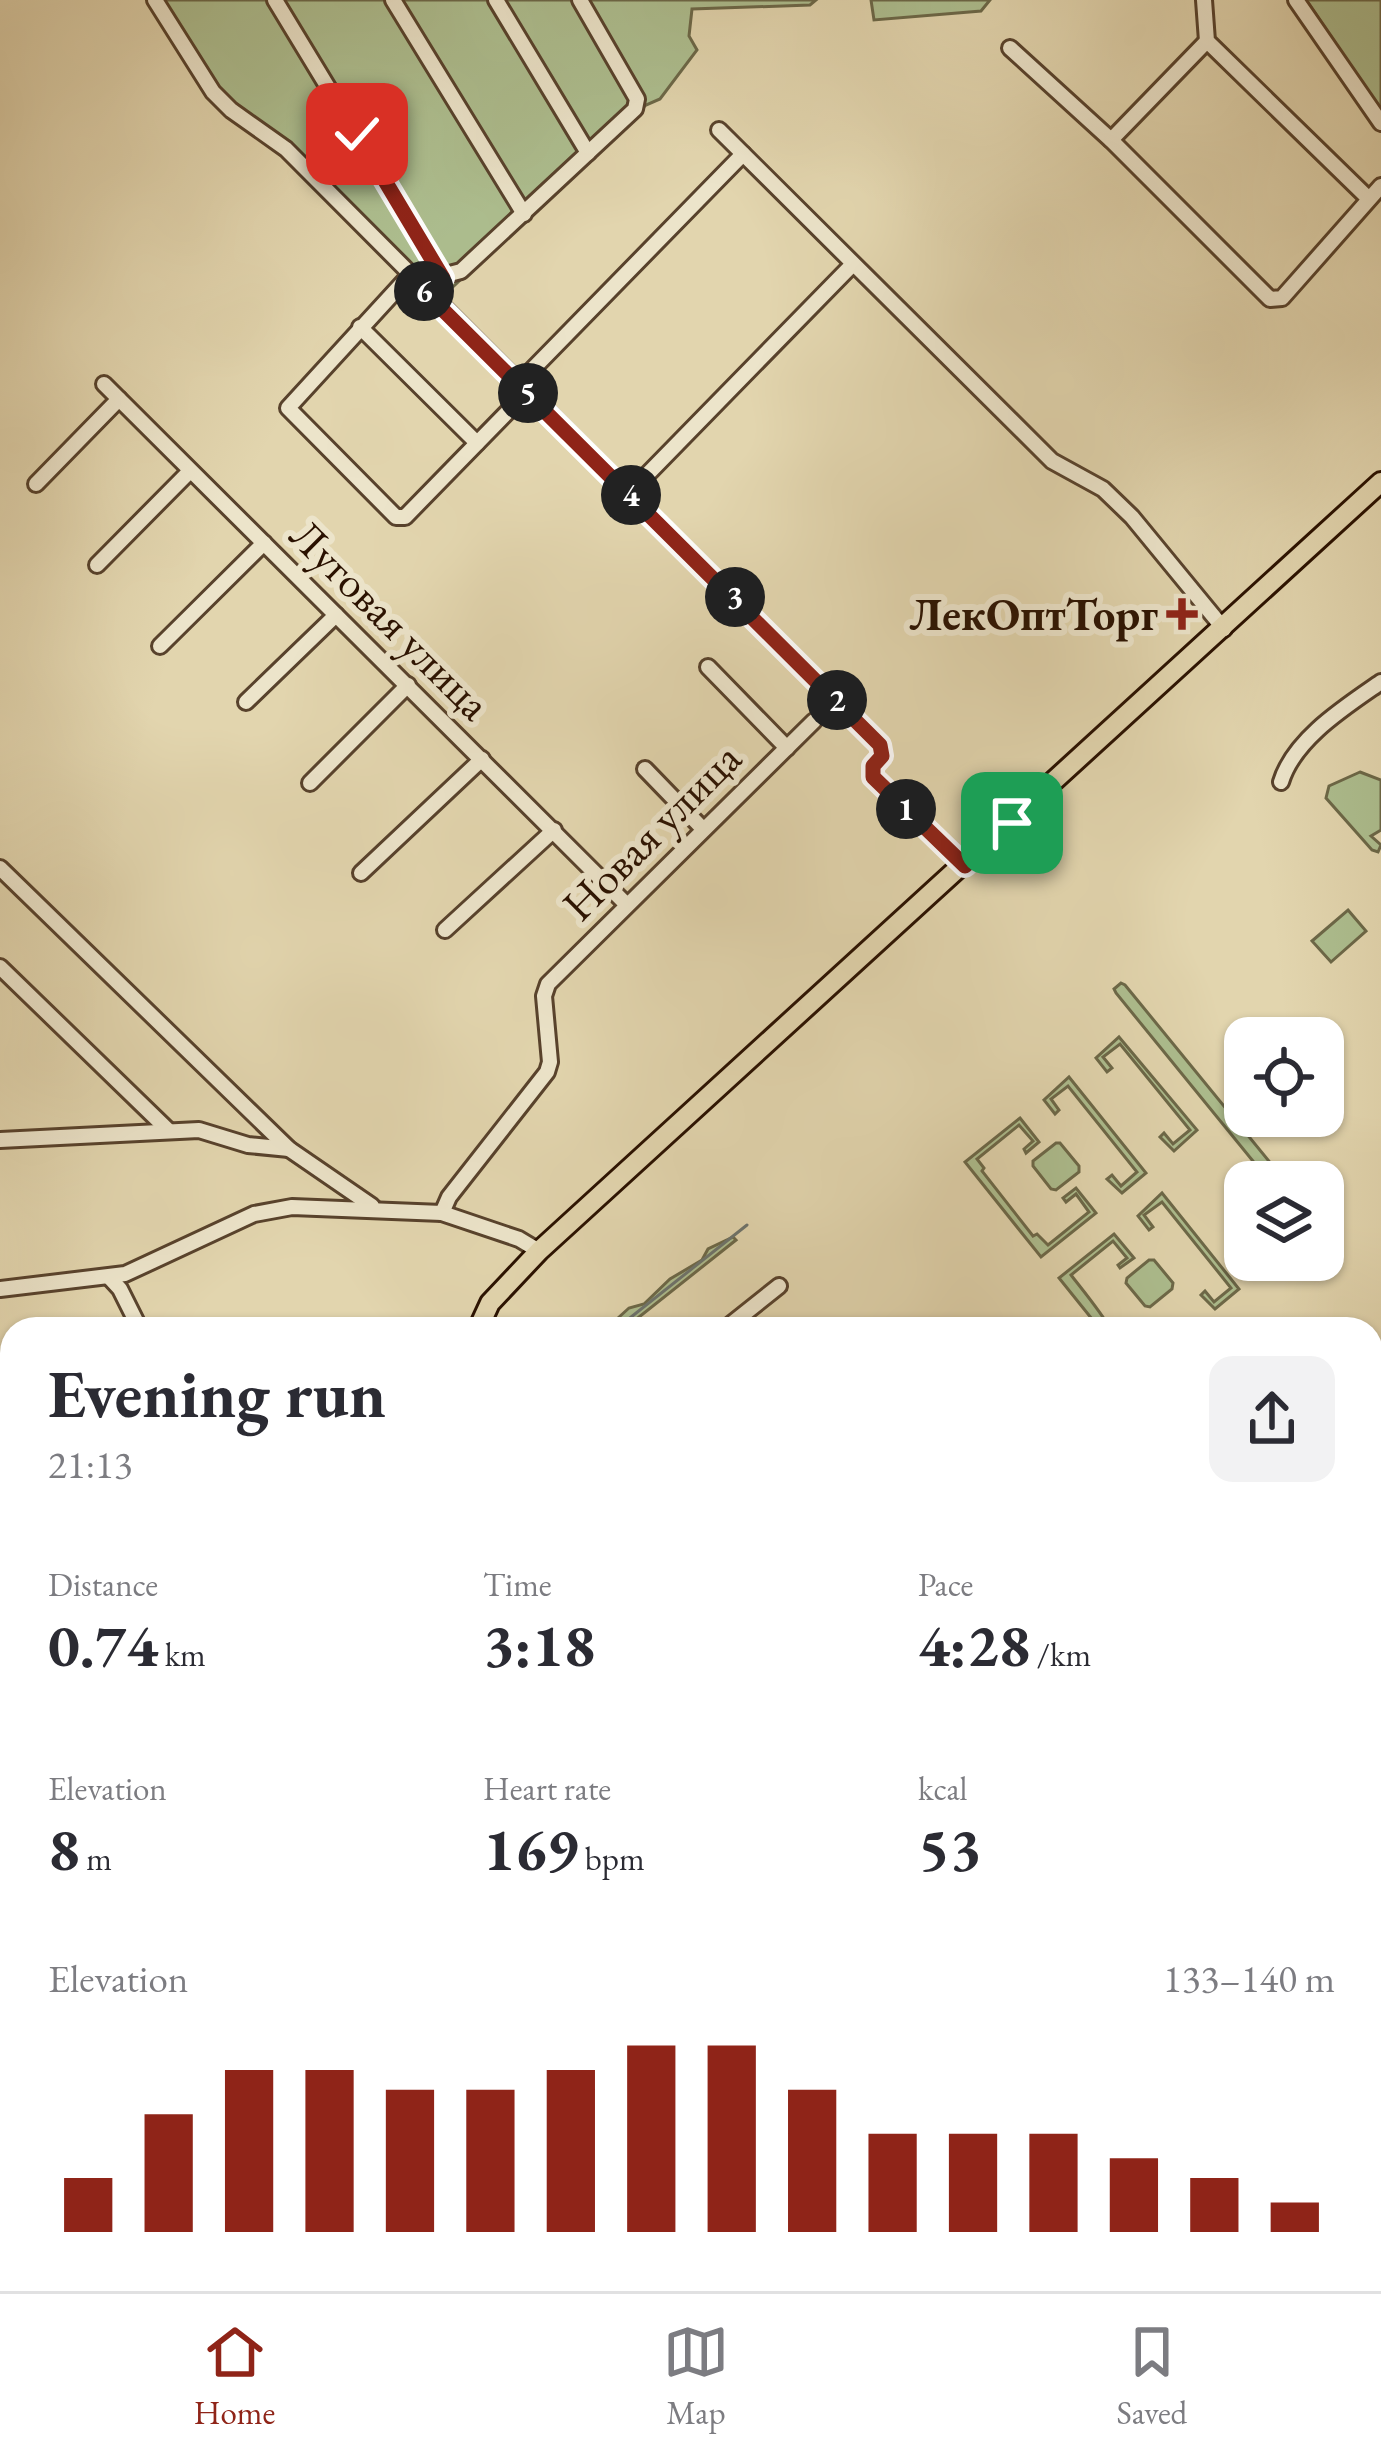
<!DOCTYPE html>
<meta charset="utf-8">
<style>
:root{--surface:#fff;--page:#f2f2f3;--text:#2b2b33;--muted:#7c7c81;--line:#e1e1e2;--accent:#8f2418}
body{margin:0;font-family:"EB Garamond",serif;background:var(--page);color:var(--text);height:100vh;display:flex;flex-direction:column;font-size:45px;white-space:nowrap}
*{box-sizing:border-box;margin:0}
p{font-size:39px;color:var(--muted)}
.icon{flex:none;width:66px;height:66px;fill:none;stroke:currentColor;stroke-width:2;stroke-linecap:round;stroke-linejoin:round}
.map{position:relative;flex:1;overflow:hidden}
.drawer{position:absolute;left:0px;top:1317px;width:1383px;height:975px;display:flex;flex-direction:column;background:var(--surface);border-radius:36px 36px 0 0;box-shadow:0 3px 9px #0004}
.drawer>*{flex:none}
.fabs{position:absolute;left:1224px;top:1017px;display:grid;gap:24px}
.fabs a{display:grid;place-items:center;width:120px;height:120px;border-radius:24px;background:var(--surface);box-shadow:0 3px 9px #0004;font-size:60px}
.pin{position:absolute;display:grid;place-items:center;width:102px;height:102px;color:#fff;margin:-51px;border-radius:24px;box-shadow:0 6px 18px #0006}
.km{position:absolute;width:60px;height:60px;margin:-30px;border-radius:50%;background:#222;color:#fff;font-size:33px;line-height:60px;text-align:center}
.round{display:grid;place-items:center;flex:none;width:126px;height:126px;border-radius:24px;background:var(--page)}
.head{display:flex;align-items:center;justify-content:space-between;height:204px;padding:0 48px}
h1{font-size:66px;font-weight:700;line-height:90px}
.figures{display:grid;grid-template-columns:repeat(3,1fr);gap:18px;height:204px;padding:12px 48px}
.figures div{display:grid;align-content:center}
.figures b{font-size:60px;font-weight:700}
.figures small{font-size:33px;font-weight:400}
.figures p{font-size:33px}
.chart{height:336px;padding:24px 48px}
.chart p{display:flex;justify-content:space-between}
.chart svg{width:100%;height:216px;margin-top:12px;stroke:var(--accent);stroke-width:6}
.tab-bar{display:flex;justify-content:space-around;align-items:center;height:168px;border-top:3px solid var(--line);background:var(--surface);font-size:33px;color:var(--muted)}
.tab-bar a{display:grid;justify-items:center;gap:6px}
.tab-bar .current{color:var(--accent)}
.map>svg:first-child{display:block}
</style>
<div class="map">
<svg width="1381" height="2291" viewBox="0 0 1381 2291">
<rect width="100%" height="100%" fill="#e2d5ae"/>
<filter id="stains"><feTurbulence type="fractalNoise" baseFrequency=".00167" numOctaves="4"/><feColorMatrix values="0 0 0 0 .2 0 0 0 0 .09 0 0 0 0 .02 0 0 0 .5 -.17"/></filter>
<radialGradient id="worn" r=".72"><stop offset=".6" stop-color="#630" stop-opacity="0"/><stop offset="1" stop-color="#630" stop-opacity=".3"/></radialGradient>
<g fill="#adbe8f" stroke="#6c6848" stroke-width="3">
<polygon points="160,0 816,0 810,5 692,9 689,36 697,50 660,99 646,105 439,300 216,89"/>
<polygon points="871,0 990,0 981,11 874,20"/>
<polygon points="1305,0 1381,0 1381,111 1309,4"/>
<polygon points="1360,772 1381,780 1381,830 1371,836 1381,845 1378,852 1372,850 1326,798 1329,786"/>
<polygon points="1348,910 1366,931 1331,962 1312,941"/>
<polygon points="1121,983 1125,985 1286,1182 1270,1182 1116,993 1114,989"/>
<polygon points="1119,1037 1197,1130 1174,1151 1160,1137 1164,1133 1173,1144 1190,1130 1120,1044 1103,1057 1112,1068 1107,1072 1096,1058"/>
<polygon points="1069,1077 1146,1173 1122,1193 1107,1179 1112,1175 1121,1186 1137,1172 1068,1086 1051,1099 1059,1110 1055,1114 1044,1100"/>
<polygon points="1020,1118 1039,1142 1026,1153 1024,1149 1033,1141 1019,1125 977,1159 984,1168 982,1171 1033,1236 1037,1234 1048,1245 1089,1212 1076,1194 1066,1202 1063,1198 1076,1188 1096,1213 1041,1257 965,1162"/>
<polygon points="1056,1143 1060,1143 1079,1166 1079,1172 1056,1190 1051,1189 1033,1166 1033,1161"/>
<polygon points="1162,1193 1239,1289 1215,1309 1201,1295 1205,1291 1214,1302 1231,1288 1162,1202 1144,1215 1153,1227 1149,1230 1138,1216"/>
<path d="M1114,1234L1134,1258L1120,1268L1118,1265L1127,1258L1113,1241L1071,1275C1081,1288 1105,1317 1110,1329H1100L1059,1278Z"/>
<polygon points="733,1237 736,1240 624,1329 606,1329 629,1308 644,1304 670,1279 702,1260 708,1249"/>
<polygon points="1149,1260 1154,1260 1173,1283 1172,1289 1150,1307 1145,1306 1126,1283 1127,1278"/>
<polygon points="12,1412 12,1882 0,1879 0,1414"/>
<polygon points="112,2280 445,2280 442,2291 108,2291"/>
<polygon points="647,2280 936,2280 944,2291 648,2291"/>
</g>
<g fill="none" stroke-linecap="round" stroke-linejoin="round">
<polyline stroke="#6d746d" stroke-width="3" points="616,1329 747,1225"/>
<defs>
<g id="minor">
<polyline points="155,0 213,92 231,110 286,149 880,745 882,756 873,766 873,777 965,866"/>
<polyline points="275,0 443,277"/>
<polyline points="393,0 524,214"/>
<polyline points="496,0 588,153"/>
<polyline points="1204,0 1207,41 1368,198"/>
<polyline points="1296,0 1381,123"/>
<polyline points="1010,48 1111,140 1270,299 1282,298 1381,186"/>
<polyline points="719,130 1052,461 1103,489 1132,517 1224,629"/>
<polyline points="1111,140 1207,41"/>
<polyline points="409,276 288,408 396,517 405,517 527,392"/>
<polyline points="421,288 434,278 461,271 635,109 637,99 580,0"/>
<polyline points="360,327 477,443"/>
<polyline points="526,376 743,154"/>
<polyline points="104,384 627,905"/>
<polyline points="36,484 119,399"/>
<polyline points="637,485 853,264"/>
<polyline points="97,565 190,471"/>
<polyline points="160,646 264,543"/>
<polyline points="708,667 787,748"/>
<polyline points="246,702 336,615"/>
<polyline points="645,769 703,829"/>
<path d="M1281,782C1294,739 1345,707 1381,682"/>
<polyline points="310,783 408,685"/>
<polyline points="0,868 289,1149 372,1206"/>
<polyline points="361,873 482,759"/>
<polyline points="445,930 554,830"/>
<polyline points="0,967 169,1131"/>
<polyline points="0,1140 199,1130 248,1145 289,1149"/>
<polyline points="442,1213 449,1197 547,1072 550,1062 544,996 548,984 814,721"/>
<polyline points="109,1277 120,1289 140,1329"/>
<polyline points="0,1289 125,1274 254,1214 292,1207 442,1213 519,1239 539,1251"/>
<polyline points="725,1329 779,1286"/>
<polyline points="1371,1661 1381,1654"/>
<polyline points="0,1976 12,1981"/>
<polyline points="0,2127 12,2098"/>
</g>
<g id="major">
<polyline points="478,1329 490,1303 539,1251 1381,482"/>
<polyline points="98,2291 103,2280"/>
</g>
</defs>
<use href="#minor" stroke="#58422c" stroke-width="20"/>
<use href="#major" stroke="#2a1100" stroke-width="24"/>
<use href="#minor" stroke="#ece4ca" stroke-width="14"/>
<use href="#major" stroke="#e2d5ae" stroke-width="18"/>
</g>
<g fill="none" stroke-linecap="round" stroke-linejoin="round">
<defs>
<polyline id="route" points="357,134 443,278 421,288 880,745 882,756 873,766 873,777 965,866 1012,823"/>
</defs>
<use href="#route" stroke="#fff" stroke-width="24"/>
<use href="#route" stroke="#8f2418" stroke-width="15"/>
</g>
<path fill="#8f2418" stroke="#ece4ca" stroke-width="4.5" d="M1176 596h12v12h12v12h-12v12h-12v-12h-12v-12h12z"/>
<g text-anchor="middle" dominant-baseline="central" stroke-width="12" stroke-linejoin="round" paint-order="stroke">
<g font-size="45" font-weight="bold" fill="#2a1100" stroke="#ece4ca" text-anchor="end">
<text x="1158" y="614">ЛекОптТорг</text>
</g>
<g font-size="45" fill="#2a1100" stroke="#ece4ca">
<text transform="translate(391 619) rotate(45)">Луговая улица</text>
<text transform="translate(651 831) rotate(-45)">Новая улица</text>
</g>
</g>
<rect width="100%" height="100%" filter="url(#stains)"/>
<rect width="100%" height="100%" fill="url(#worn)"/>
</svg>
<div class="fabs">
<a><svg class="icon" aria-label="locate" viewBox="0 0 24 24"><circle cx="12" cy="12" r="6"/><path d="M12 2v4M12 18v4M2 12h4M18 12h4"/></svg></a>
<a><svg class="icon" aria-label="layers" viewBox="0 0 24 24"><path d="M12 4l9 5-9 5-9-5zM3 14l9 5 9-5"/></svg></a>
</div>
<div class="pin" style="left:1012px;top:823px;background:#1e9e55"><svg class="icon" aria-label="arrive" viewBox="0 0 24 24"><path d="M6 21V4h12l-3 4 3 4H6"/></svg></div>
<div class="pin" style="left:357px;top:134px;background:#d93025"><svg class="icon" aria-label="check" viewBox="0 0 24 24"><path d="M5 12l5 5 9-10"/></svg></div>
<b class="km" style="left:906px;top:809px">1</b>
<b class="km" style="left:837px;top:700px">2</b>
<b class="km" style="left:735px;top:597px">3</b>
<b class="km" style="left:631px;top:495px">4</b>
<b class="km" style="left:528px;top:393px">5</b>
<b class="km" style="left:424px;top:291px">6</b>
<section class="drawer">
<div class="head"><div><h1>Evening run</h1><p>21:13</p></div><a class="round"><svg class="icon" aria-label="share" viewBox="0 0 24 24"><path d="M12 15V3M7 8l5-5 5 5M5 13v7h14v-7"/></svg></a></div>
<div class="figures">
<div><p>Distance</p><b>0.74<small> km</small></b></div>
<div><p>Time</p><b>3:18</b></div>
<div><p>Pace</p><b>4:28<small> /km</small></b></div>
</div>
<div class="figures">
<div><p>Elevation</p><b>8<small> m</small></b></div>
<div><p>Heart rate</p><b>169<small> bpm</small></b></div>
<div><p>kcal</p><b>53</b></div>
</div>
<div class="chart"><p><span>Elevation</span>133–140 m</p>
<svg viewBox="0 0 160 44" preserveAspectRatio="none"><path d="M5 44V33M15 44V20M25 44V11M35 44V11M45 44V15M55 44V15M65 44V11M75 44V6M85 44V6M95 44V15M105 44V24M115 44V24M125 44V24M135 44V29M145 44V33M155 44V38"/></svg>
</div>
</section>
</div>
<nav class="tab-bar">
<a class="current"><svg class="icon" aria-label="home" viewBox="0 0 24 24"><path d="M3 11l9-7 9 7M6 9v11h12V9"/></svg>Home</a>
<a><svg class="icon" aria-label="map" viewBox="0 0 24 24"><path d="M3 6l6-2 6 2 6-2v14l-6 2-6-2-6 2zM9 4v14M15 6v14"/></svg>Map</a>
<a><svg class="icon" aria-label="saved" viewBox="0 0 24 24"><path d="M7 4h10v16l-5-4-5 4z"/></svg>Saved</a>
</nav>
